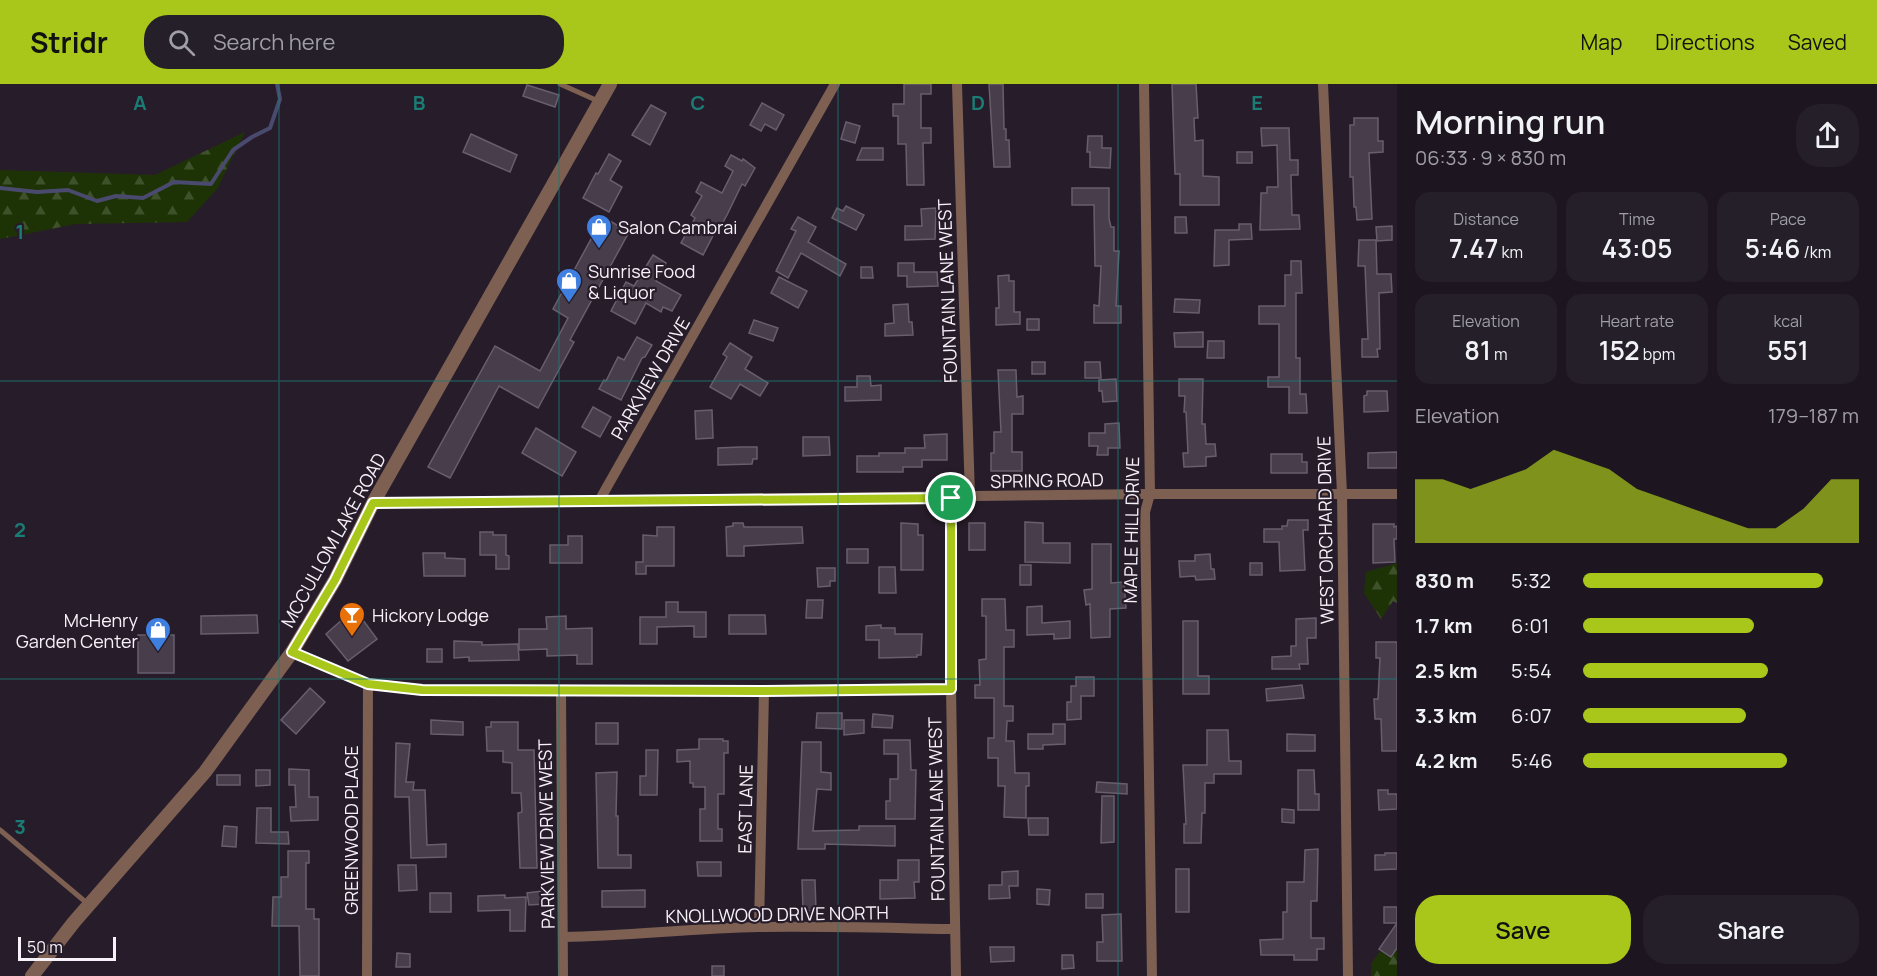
<!DOCTYPE html>
<meta charset="utf-8">
<style>
:root{--surface:#1d1620;--page:#251f29;--text:#f1f3f6;--muted:#a09fa5;--accent:#a9c71a}
body{margin:0;font-family:Manrope,sans-serif;background:var(--page);color:var(--text);height:100vh;display:flex;flex-direction:column;font-size:22px;white-space:nowrap}
*{box-sizing:border-box;margin:0}
p{font-size:20px;color:var(--muted)}
.icon{flex:none;width:33px;height:33px;fill:none;stroke:currentColor;stroke-width:2;stroke-linecap:round;stroke-linejoin:round}
.map{position:relative;flex:1;overflow:hidden}
.side{display:flex;flex-direction:column;background:var(--surface);width:480px}
.side>*{flex:none}
.scale{position:absolute;left:18px;bottom:15px;width:98px;box-sizing:border-box;padding-left:6px;border:3px solid #f7f1fa;border-top:0;font-size:16px;line-height:21px;white-space:nowrap;color:#f7f1fa;-webkit-text-stroke:4px #271d2a;paint-order:stroke}
.pin{position:absolute;display:grid;place-items:center;width:51px;height:51px;color:#fff;margin:-26px;border:3px solid #fff;border-radius:50%;box-shadow:0 2px 6px #0007}
.round{display:grid;place-items:center;flex:none;width:63px;height:63px;border-radius:24px;background:var(--page)}
.overview{display:flex;align-items:center;justify-content:space-between;height:102px;padding:0 18px}
h1{font-size:33px;font-weight:600;line-height:45px}
.metrics{display:grid;grid-template-columns:repeat(3,1fr);gap:9px;height:102px;padding:6px 18px}
.metrics div{display:grid;align-content:center;border-radius:15px;background:var(--page);text-align:center}
.metrics b{font-size:26px;font-weight:600}
.metrics small{font-size:16px;font-weight:400}
.metrics p{font-size:16px}
.chart{height:168px;padding:12px 18px}
.chart p{display:flex;justify-content:space-between}
.chart svg{width:100%;height:108px;margin-top:6px;fill:var(--accent);opacity:.7}
.cta{display:flex;gap:12px;margin-top:auto;padding:12px 18px}
.cta a{flex:1;height:69px;border-radius:24px;background:var(--accent);color:#111;font-size:24px;font-weight:600;line-height:69px;text-align:center}
.cta a+a{background:var(--page);color:var(--text)}
ul{padding:0 18px;list-style:none;font-size:20px}
li{display:grid;grid-template-columns:96px 72px 1fr;align-items:center;height:45px}
li i{height:15px;border-radius:8px;background:var(--accent)}
header{display:flex;align-items:center;gap:36px;box-sizing:border-box;height:84px;padding:0 30px;background:var(--accent);color:#111}
header strong{font-size:28px}
nav{display:flex;gap:33px;margin-inline-start:auto;font-size:21px}
.search{width:420px;height:54px;background:var(--page);display:flex;align-items:center;gap:15px;box-sizing:border-box;padding:0 21px;border-radius:24px;color:var(--muted);font-size:22px}
main{display:flex;flex:1;min-height:0}
.map>svg:first-child{display:block}
</style>
<header>
<strong>Stridr</strong>
<div class="search"><svg class="icon" aria-label="search" viewBox="0 0 24 24"><circle cx="10" cy="10" r="6"/><path d="M15 15l6 6"/></svg>Search here</div>
<nav><a>Map</a><a>Directions</a><a>Saved</a></nav>
</header>
<main>
<div class="map">
<svg width="1397" height="892" viewBox="0 0 1397 892">
<defs>
<pattern id="forest-firs" width="22" height="20" patternUnits="userSpaceOnUse" patternTransform="scale(1.5)"><rect width="22" height="20" fill="#1d3305"/><path d="M5 1l3.5 6h-7zM16 11l3.5 6h-7z" fill="#3f512a"/></pattern>
</defs>
<rect width="100%" height="100%" fill="#271d2a"/>
<g fill="url(#forest-firs)">
<polygon points="245,48 217,105 187,138 76,140 0,155 0,86 155,91"/>
<polygon points="1397,479 1397,519 1393,517 1381,535 1364,509 1366,488"/>
<polygon points="1397,843 1397,892 1371,892 1371,880"/>
</g>
<g fill="none" stroke-linecap="round" stroke-linejoin="round">
<polyline stroke="#4a4a6f" stroke-width="4" points="0,104 37,108 68,106 97,117 116,112 143,114 174,98 211,100 233,66 252,53 270,44 280,15 277,0"/>
</g>
<g fill="#483d4b" stroke="#695e6d" stroke-width="1.5">
<polygon points="904,0 931,0 931,10 921,10 921,44 931,44 931,59 923,59 924,101 907,101 906,60 898,60 898,32 893,32 893,20 904,20"/>
<polygon points="989,0 1003,0 1004,45 1006,45 1006,56 1009,56 1010,83 994,83"/>
<polygon points="1172,0 1196,0 1198,34 1194,34 1195,57 1203,56 1203,92 1219,93 1219,121 1180,121 1180,90 1175,90"/>
<polygon points="527,1 559,11 555,23 523,12"/>
<polygon points="762,19 784,31 776,46 765,40 761,47 750,41"/>
<polygon points="651,21 666,29 650,61 632,51"/>
<polygon points="1354,34 1378,34 1378,57 1383,57 1383,68 1369,69 1372,135 1357,136 1356,123 1354,123 1353,93 1350,93 1350,41 1354,41"/>
<polygon points="846,38 860,42 855,59 841,55"/>
<polygon points="1261,44 1289,44 1290,76 1298,76 1298,91 1291,91 1292,131 1299,131 1300,145 1260,146 1261,109 1267,109 1267,103 1278,103 1277,61 1262,62"/>
<polygon points="471,50 517,71 510,88 463,68"/>
<polygon points="1088,52 1102,52 1102,64 1111,64 1110,84 1090,83 1090,68 1087,68"/>
<polygon points="862,64 883,64 883,76 857,76"/>
<rect x="1237" y="68" width="15" height="11"/>
<polygon points="609,70 621,77 610,96 622,103 609,128 583,114 596,89 598,90"/>
<polygon points="731,71 742,77 743,75 755,84 745,102 742,100 727,131 718,147 716,146 703,171 681,159 695,134 691,131 702,112 696,108 701,98 722,109 733,87 725,82"/>
<polygon points="1072,104 1109,104 1109,135 1111,143 1114,143 1114,167 1119,167 1116,222 1121,222 1121,239 1094,239 1094,221 1099,222 1101,182 1095,182 1094,121 1072,121"/>
<polygon points="846,122 864,131 856,146 832,134 837,124 843,127"/>
<polygon points="936,124 935,155 905,156 905,142 922,142 921,125"/>
<polygon points="603,133 629,148 570,256 574,258 538,324 499,302 450,394 428,383 495,262 540,287 568,234 553,225"/>
<polygon points="798,133 816,143 808,158 846,180 840,192 801,169 788,194 776,187 796,147 791,145"/>
<polygon points="1175,133 1186,133 1187,149 1175,149"/>
<polygon points="1239,140 1251,140 1252,155 1229,156 1229,181 1214,182 1215,146 1239,146"/>
<polygon points="1392,142 1392,156 1377,157 1376,143"/>
<polygon points="1359,156 1376,156 1377,190 1391,190 1392,208 1379,209 1380,265 1377,265 1378,273 1362,273 1362,255 1368,255 1365,182 1358,182"/>
<polygon points="653,171 666,179 656,197 681,211 672,227 663,223 661,228 646,219 635,240 611,227 626,198 634,202"/>
<polygon points="1291,177 1301,177 1302,209 1296,209 1296,274 1300,274 1300,310 1306,310 1307,329 1289,329 1289,303 1268,303 1268,293 1279,293 1279,240 1259,240 1259,222 1285,222 1285,191 1291,191"/>
<polygon points="898,179 914,179 914,188 937,188 938,202 907,203 907,192 898,192"/>
<polygon points="861,183 872,183 873,194 861,194"/>
<polygon points="1009,191 1009,197 1014,197 1014,228 1020,228 1020,240 996,241 996,224 999,224 998,192"/>
<polygon points="779,193 807,207 798,224 771,209"/>
<polygon points="1175,215 1200,216 1199,229 1174,228"/>
<polygon points="908,220 909,238 912,238 913,251 885,252 885,240 894,239 893,221"/>
<rect x="1027" y="235" width="12" height="11"/>
<polygon points="754,236 778,244 773,257 749,249"/>
<polygon points="1203,248 1203,263 1175,263 1174,249"/>
<polygon points="637,253 652,261 645,273 642,274 621,316 599,305 604,296 606,297 618,273 624,276"/>
<polygon points="1208,257 1224,257 1224,274 1207,274"/>
<polygon points="730,259 752,273 745,285 768,299 760,312 740,300 731,315 710,303 727,273 723,270"/>
<rect x="1032" y="278" width="13" height="12"/>
<polygon points="1085,278 1100,278 1101,294 1085,294"/>
<polygon points="998,286 1016,286 1017,313 1023,312 1023,330 1012,330 1012,368 1022,368 1022,387 991,387 991,369 994,369 994,348 1001,348"/>
<polygon points="857,292 870,292 871,302 881,301 881,316 845,317 845,303 857,303"/>
<polygon points="1116,295 1117,317 1103,318 1102,307 1099,307 1099,296"/>
<polygon points="1179,295 1203,295 1202,340 1205,340 1206,360 1215,360 1216,372 1206,373 1206,382 1184,383 1183,369 1188,369 1186,328 1184,328 1185,312 1179,312"/>
<polygon points="1367,307 1387,307 1388,327 1364,328 1364,312 1367,311"/>
<polygon points="593,323 611,333 600,353 582,343"/>
<polygon points="712,326 713,354 696,355 695,327"/>
<polygon points="1119,339 1120,364 1108,364 1108,371 1097,371 1098,362 1089,362 1089,349 1105,349 1105,340"/>
<polygon points="536,344 576,368 562,392 522,369"/>
<polygon points="947,350 947,376 922,376 922,383 903,383 903,388 857,388 857,372 879,372 879,369 905,369 905,364 925,364 924,351"/>
<polygon points="803,353 829,353 830,371 803,372"/>
<polygon points="740,363 757,363 757,375 753,375 752,380 718,381 718,364"/>
<polygon points="1397,368 1397,384 1368,384 1368,369"/>
<polygon points="1271,370 1302,370 1302,378 1307,378 1307,389 1271,389"/>
<polygon points="1288,436 1308,436 1308,446 1303,446 1305,486 1280,487 1279,458 1264,458 1264,445 1282,445 1282,442 1287,442"/>
<polygon points="1025,438 1043,439 1043,459 1070,459 1070,479 1025,478"/>
<polygon points="733,439 743,439 744,443 802,443 803,459 744,462 744,472 727,472 726,443 733,442"/>
<polygon points="901,439 918,440 918,451 923,451 923,486 901,486"/>
<rect x="969" y="439" width="16" height="27"/>
<polygon points="1373,440 1394,440 1394,443 1397,442 1397,455 1394,455 1395,478 1373,479"/>
<polygon points="657,443 674,443 674,482 646,482 646,490 636,490 636,478 643,478 643,451 657,452"/>
<polygon points="480,448 493,448 493,451 506,451 506,471 509,472 509,485 496,485 496,471 480,471"/>
<polygon points="568,452 582,452 582,479 550,479 550,461 568,461"/>
<polygon points="1092,460 1111,460 1111,499 1124,498 1126,524 1110,525 1110,553 1091,554 1090,520 1086,521 1084,506 1092,505"/>
<rect x="847" y="465" width="21" height="14"/>
<polygon points="423,469 445,469 445,474 465,475 465,492 424,492"/>
<polygon points="1210,470 1211,485 1214,485 1215,495 1196,496 1195,492 1180,493 1179,477 1195,477 1195,471"/>
<rect x="1250" y="479" width="12" height="12"/>
<rect x="1020" y="481" width="11" height="20"/>
<polygon points="879,483 895,483 896,509 879,509"/>
<polygon points="817,484 835,484 835,497 830,497 830,502 818,503"/>
<polygon points="982,515 1005,515 1006,546 1014,546 1014,563 1004,563 1004,622 1013,622 1013,637 1007,637 1006,657 1014,657 1015,689 1029,689 1029,702 1026,702 1026,734 1004,733 1005,702 998,702 998,674 988,674 988,654 994,654 994,614 975,614 975,601 980,601 979,576 986,575 986,532 982,532"/>
<polygon points="807,516 823,516 822,534 806,534"/>
<polygon points="666,518 678,518 678,528 706,528 706,553 694,553 694,542 657,543 657,560 640,560 640,533 666,533"/>
<polygon points="1042,522 1042,539 1070,537 1070,554 1054,555 1054,550 1027,551 1027,523"/>
<polygon points="257,531 258,549 201,550 201,532"/>
<polygon points="729,531 765,531 766,550 729,550"/>
<polygon points="566,532 566,545 592,544 592,580 577,580 577,571 547,572 547,565 519,566 519,545 547,545 546,533"/>
<polygon points="344,534 352,544 363,536 377,555 348,577 326,550"/>
<polygon points="1316,534 1316,554 1307,554 1308,580 1299,580 1300,585 1272,585 1272,573 1291,572 1291,562 1296,562 1296,535"/>
<polygon points="1183,537 1198,537 1198,592 1209,592 1209,610 1183,610"/>
<polygon points="881,541 881,544 895,544 895,550 922,550 921,571 917,571 917,573 879,574 879,556 866,556 866,542"/>
<rect x="138" y="551" width="36" height="38"/>
<polygon points="454,557 482,558 482,561 518,560 519,576 469,577 469,573 454,574"/>
<polygon points="1376,558 1397,558 1397,667 1382,667 1381,635 1375,635 1374,615 1378,615 1380,574 1376,574"/>
<rect x="427" y="565" width="15" height="13"/>
<polygon points="1076,593 1094,593 1094,612 1081,612 1081,635 1067,636 1067,618 1071,618 1071,602 1076,602"/>
<polygon points="1302,601 1304,614 1267,617 1266,605"/>
<polygon points="310,604 325,618 296,650 281,636"/>
<polygon points="817,629 842,629 842,645 816,644"/>
<polygon points="873,630 893,632 892,644 872,643"/>
<polygon points="431,636 463,638 463,651 431,650"/>
<polygon points="844,636 864,636 864,649 844,651"/>
<polygon points="491,638 518,638 518,666 534,666 537,784 520,784 518,729 522,728 521,709 512,709 512,679 503,678 503,667 487,667 486,643 491,643"/>
<rect x="596" y="639" width="22" height="21"/>
<polygon points="1053,640 1065,640 1065,660 1043,661 1043,665 1028,665 1028,650 1053,650"/>
<polygon points="1207,646 1228,646 1229,677 1241,677 1241,690 1214,690 1214,699 1205,699 1205,729 1202,729 1201,759 1184,759 1184,740 1186,740 1183,681 1207,681"/>
<polygon points="1287,650 1315,651 1315,667 1287,667"/>
<polygon points="699,655 723,655 723,657 728,657 728,669 724,669 724,710 718,710 718,745 722,745 722,757 700,757 700,725 705,725 705,703 693,703 693,699 690,699 690,677 677,678 677,666 699,665"/>
<polygon points="884,656 910,656 911,686 916,686 915,735 886,735 886,717 890,717 890,695 898,695 898,670 884,670"/>
<polygon points="802,658 821,658 821,688 831,689 831,706 817,705 813,747 859,746 859,742 895,742 895,762 825,760 825,765 798,765"/>
<polygon points="396,659 410,660 406,698 414,698 413,706 425,706 427,761 446,760 446,773 411,774 409,713 395,713"/>
<polygon points="646,666 658,666 657,711 640,711 640,692 646,692"/>
<polygon points="289,685 309,686 309,713 318,713 318,736 291,737 290,723 296,723 295,701 289,701"/>
<polygon points="256,686 270,686 270,701 256,702"/>
<polygon points="1298,686 1314,686 1315,710 1319,710 1319,726 1298,726"/>
<polygon points="617,688 616,732 618,732 618,771 631,771 631,784 598,784 596,689"/>
<rect x="217" y="691" width="23" height="10"/>
<polygon points="1097,698 1127,700 1127,710 1096,708"/>
<polygon points="1378,706 1388,706 1388,710 1397,710 1397,725 1379,726"/>
<polygon points="1102,712 1114,712 1114,758 1101,759"/>
<polygon points="257,724 271,724 271,748 288,748 289,760 256,759"/>
<polygon points="1282,725 1294,726 1294,739 1282,738"/>
<polygon points="1028,734 1048,734 1048,751 1029,751"/>
<polygon points="224,742 237,743 236,763 222,762"/>
<polygon points="1318,765 1317,817 1311,817 1311,854 1324,854 1324,865 1317,865 1317,876 1294,876 1294,871 1261,871 1260,856 1283,855 1283,828 1287,828 1287,798 1304,798 1305,766"/>
<polygon points="288,767 309,767 309,779 306,779 306,825 314,825 314,835 319,835 319,892 300,892 299,842 272,842 273,813 281,813 281,793 288,793"/>
<polygon points="1385,769 1397,769 1397,785 1375,786 1375,771 1385,771"/>
<polygon points="898,776 919,776 919,798 914,798 915,814 880,815 880,796 898,796"/>
<polygon points="697,778 721,778 721,792 698,792"/>
<polygon points="398,781 416,781 417,806 399,807"/>
<rect x="1176" y="785" width="13" height="43"/>
<polygon points="1018,787 1018,802 1009,802 1010,814 989,815 989,801 1002,801 1002,788"/>
<polygon points="802,796 815,796 816,827 803,827"/>
<polygon points="1037,805 1050,806 1049,821 1037,820"/>
<polygon points="645,806 645,823 602,823 602,807"/>
<polygon points="542,807 544,820 529,821 527,809"/>
<rect x="430" y="809" width="21" height="19"/>
<rect x="1086" y="810" width="17" height="14"/>
<polygon points="505,811 505,814 526,813 525,847 510,847 510,826 478,827 478,812"/>
<rect x="1384" y="823" width="13" height="16"/>
<polygon points="1121,830 1122,877 1097,877 1097,858 1103,858 1102,831"/>
<polygon points="1397,839 1397,864 1391,873 1379,865"/>
<polygon points="990,863 1014,863 1014,877 991,878"/>
<polygon points="397,869 410,870 410,883 396,883"/>
<polygon points="1062,871 1073,871 1074,884 1062,885"/>
<rect x="712" y="882" width="12" height="10"/>
</g>
<g fill="none" stroke-linecap="round" stroke-linejoin="round">
<g stroke="#7e6053" stroke-width="5">
<polyline points="560,0 598,17"/>
<polyline points="0,746 88,820"/>
</g>
<g stroke="#7e6053" stroke-width="10">
<polyline points="957,0 970,413"/>
<polyline points="1144,0 1150,410 1145,428 1152,892"/>
<polyline points="1323,0 1342,410 1348,892"/>
<polyline points="951,414 951,605 956,892"/>
<polyline points="599,417 835,0"/>
<polyline points="373,419 1150,410 1397,410"/>
<polyline points="292,568 368,600 422,606 764,607 951,605"/>
<polyline points="561,608 563,892"/>
<polyline points="759,843 764,607"/>
<path d="M564,853C629,852 694,844 759,843C824,842 890,844 955,845"/>
<polyline points="367,892 368,600"/>
</g>
<polyline stroke="#7e6053" stroke-width="14" points="32,892 74,838 205,688 292,568 335,496 373,419 610,0"/>
</g>
<g fill="none" stroke-linecap="round" stroke-linejoin="round">
<defs>
<polygon id="route" points="951,414 951,605 764,607 422,606 368,600 292,568 335,496 373,419"/>
</defs>
<use href="#route" stroke="#fff" stroke-width="12"/>
<use href="#route" stroke="#a9c71a" stroke-width="8"/>
</g>
<path fill="none" stroke="#1b7c75" stroke-width="1.5" stroke-opacity="0.55" d="M279,0V892M559,0V892M838,0V892M1118,0V892M0,297H1397M0,595H1397"/>
<defs>
<symbol id="shop-pin" viewBox="-11 -11 22 30"><path d="M0 17L-7.5 6A9.5 9.5 0 1 1 7.5 6Z" fill="#3f7fe0" stroke="#271d2a"/><path d="M-5-2.5h2.3a2.7 3.5 0 0 1 5.4 0H5L5.5 6h-11ZM-1.5-2.5h3a1.5 2.3 0 0 0-3 0Z" fill="#fff"/></symbol>
<symbol id="bar-pin" viewBox="-11 -11 22 30"><path d="M0 17L-7.5 6A9.5 9.5 0 1 1 7.5 6Z" fill="#e8710a" stroke="#271d2a"/><path d="M-6-5H6L.8 .8V4.5H3.5V6h-7V4.5H-.8V.8Z" fill="#fff"/></symbol>
</defs>
<g fill-rule="evenodd">
<use href="#shop-pin" x="584" y="128" width="30" height="40"/>
<use href="#shop-pin" x="554" y="182" width="30" height="40"/>
<use href="#bar-pin" x="337" y="516" width="30" height="40"/>
<use href="#shop-pin" x="143" y="531" width="30" height="40"/>
</g>
<g text-anchor="middle" dominant-baseline="central" stroke-width="4.5" stroke-linejoin="round" paint-order="stroke">
<g font-size="18" fill="#f7f1fa" stroke="#271d2a" text-anchor="start">
<text x="618" y="143">Salon Cambrai</text>
<text x="588" y="187">Sunrise Food<tspan x="588" dy="21">&amp; Liquor</tspan></text>
<text x="372" y="531">Hickory Lodge</text>
<text x="138" y="536" text-anchor="end">McHenry<tspan x="138" dy="21">Garden Center</tspan></text>
</g>
<g font-size="18" fill="#f7f1fa" stroke="#271d2a">
<text transform="translate(947 207) rotate(-92)">FOUNTAIN LANE WEST</text>
<text transform="translate(650 294) rotate(-60)">PARKVIEW DRIVE</text>
<text transform="translate(1047 396) rotate(-1)">SPRING ROAD</text>
<text transform="translate(1131 446) rotate(-89)">MAPLE HILL DRIVE</text>
<text transform="translate(1325 446) rotate(-91)">WEST ORCHARD DRIVE</text>
<text transform="translate(333 456) rotate(-61)">MCCULLOM LAKE ROAD</text>
<text transform="translate(745 725) rotate(-89)">EAST LANE</text>
<text transform="translate(936 725) rotate(-91)">FOUNTAIN LANE WEST</text>
<text transform="translate(351 746) rotate(-90)">GREENWOOD PLACE</text>
<text transform="translate(546 750) rotate(-91)">PARKVIEW DRIVE WEST</text>
<text transform="translate(777 830) rotate(-1)">KNOLLWOOD DRIVE NORTH</text>
</g>
</g>
<g font-size="20" text-anchor="middle" font-weight="bold" fill="#1b7c75" stroke="#271d2a" stroke-width="4.5" stroke-linejoin="round" paint-order="stroke">
<text x="140" y="26">A</text>
<text x="419" y="26">B</text>
<text x="698" y="26">C</text>
<text x="978" y="26">D</text>
<text x="1257" y="26">E</text>
<text x="20" y="155">1</text>
<text x="20" y="453">2</text>
<text x="20" y="750">3</text>
</g>
</svg>
<div class="scale">50 m</div>
<div class="pin" style="left:951px;top:414px;background:#1e9e55"><svg class="icon" aria-label="arrive" viewBox="0 0 24 24"><path d="M6 21V4h12l-3 4 3 4H6"/></svg></div>
</div>
<section class="side">
<div class="overview"><div><h1>Morning run</h1><p>06:33 · 9 × 830 m</p></div><a class="round"><svg class="icon" aria-label="share" viewBox="0 0 24 24"><path d="M12 15V3M7 8l5-5 5 5M5 13v7h14v-7"/></svg></a></div>
<div class="metrics">
<div><p>Distance</p><b>7.47<small> km</small></b></div>
<div><p>Time</p><b>43:05</b></div>
<div><p>Pace</p><b>5:46<small> /km</small></b></div>
</div>
<div class="metrics">
<div><p>Elevation</p><b>81<small> m</small></b></div>
<div><p>Heart rate</p><b>152<small> bpm</small></b></div>
<div><p>kcal</p><b>551</b></div>
</div>
<div class="chart"><p><span>Elevation</span>179–187 m</p>
<svg viewBox="0 0 160 44" preserveAspectRatio="none"><path d="M0 44V18L10 18L20 22L30 18L40 14L50 6L60 10L70 14L80 22L90 26L100 30L110 34L120 38L130 38L140 30L150 18L160 18V44z"/></svg>
</div>
<ul>
<li><b>830 m</b>5:32<i style="width:87%"></i></li>
<li><b>1.7 km</b>6:01<i style="width:62%"></i></li>
<li><b>2.5 km</b>5:54<i style="width:67%"></i></li>
<li><b>3.3 km</b>6:07<i style="width:59%"></i></li>
<li><b>4.2 km</b>5:46<i style="width:74%"></i></li>
</ul>
<div class="cta"><a>Save</a><a>Share</a></div>
</section>
</main>
